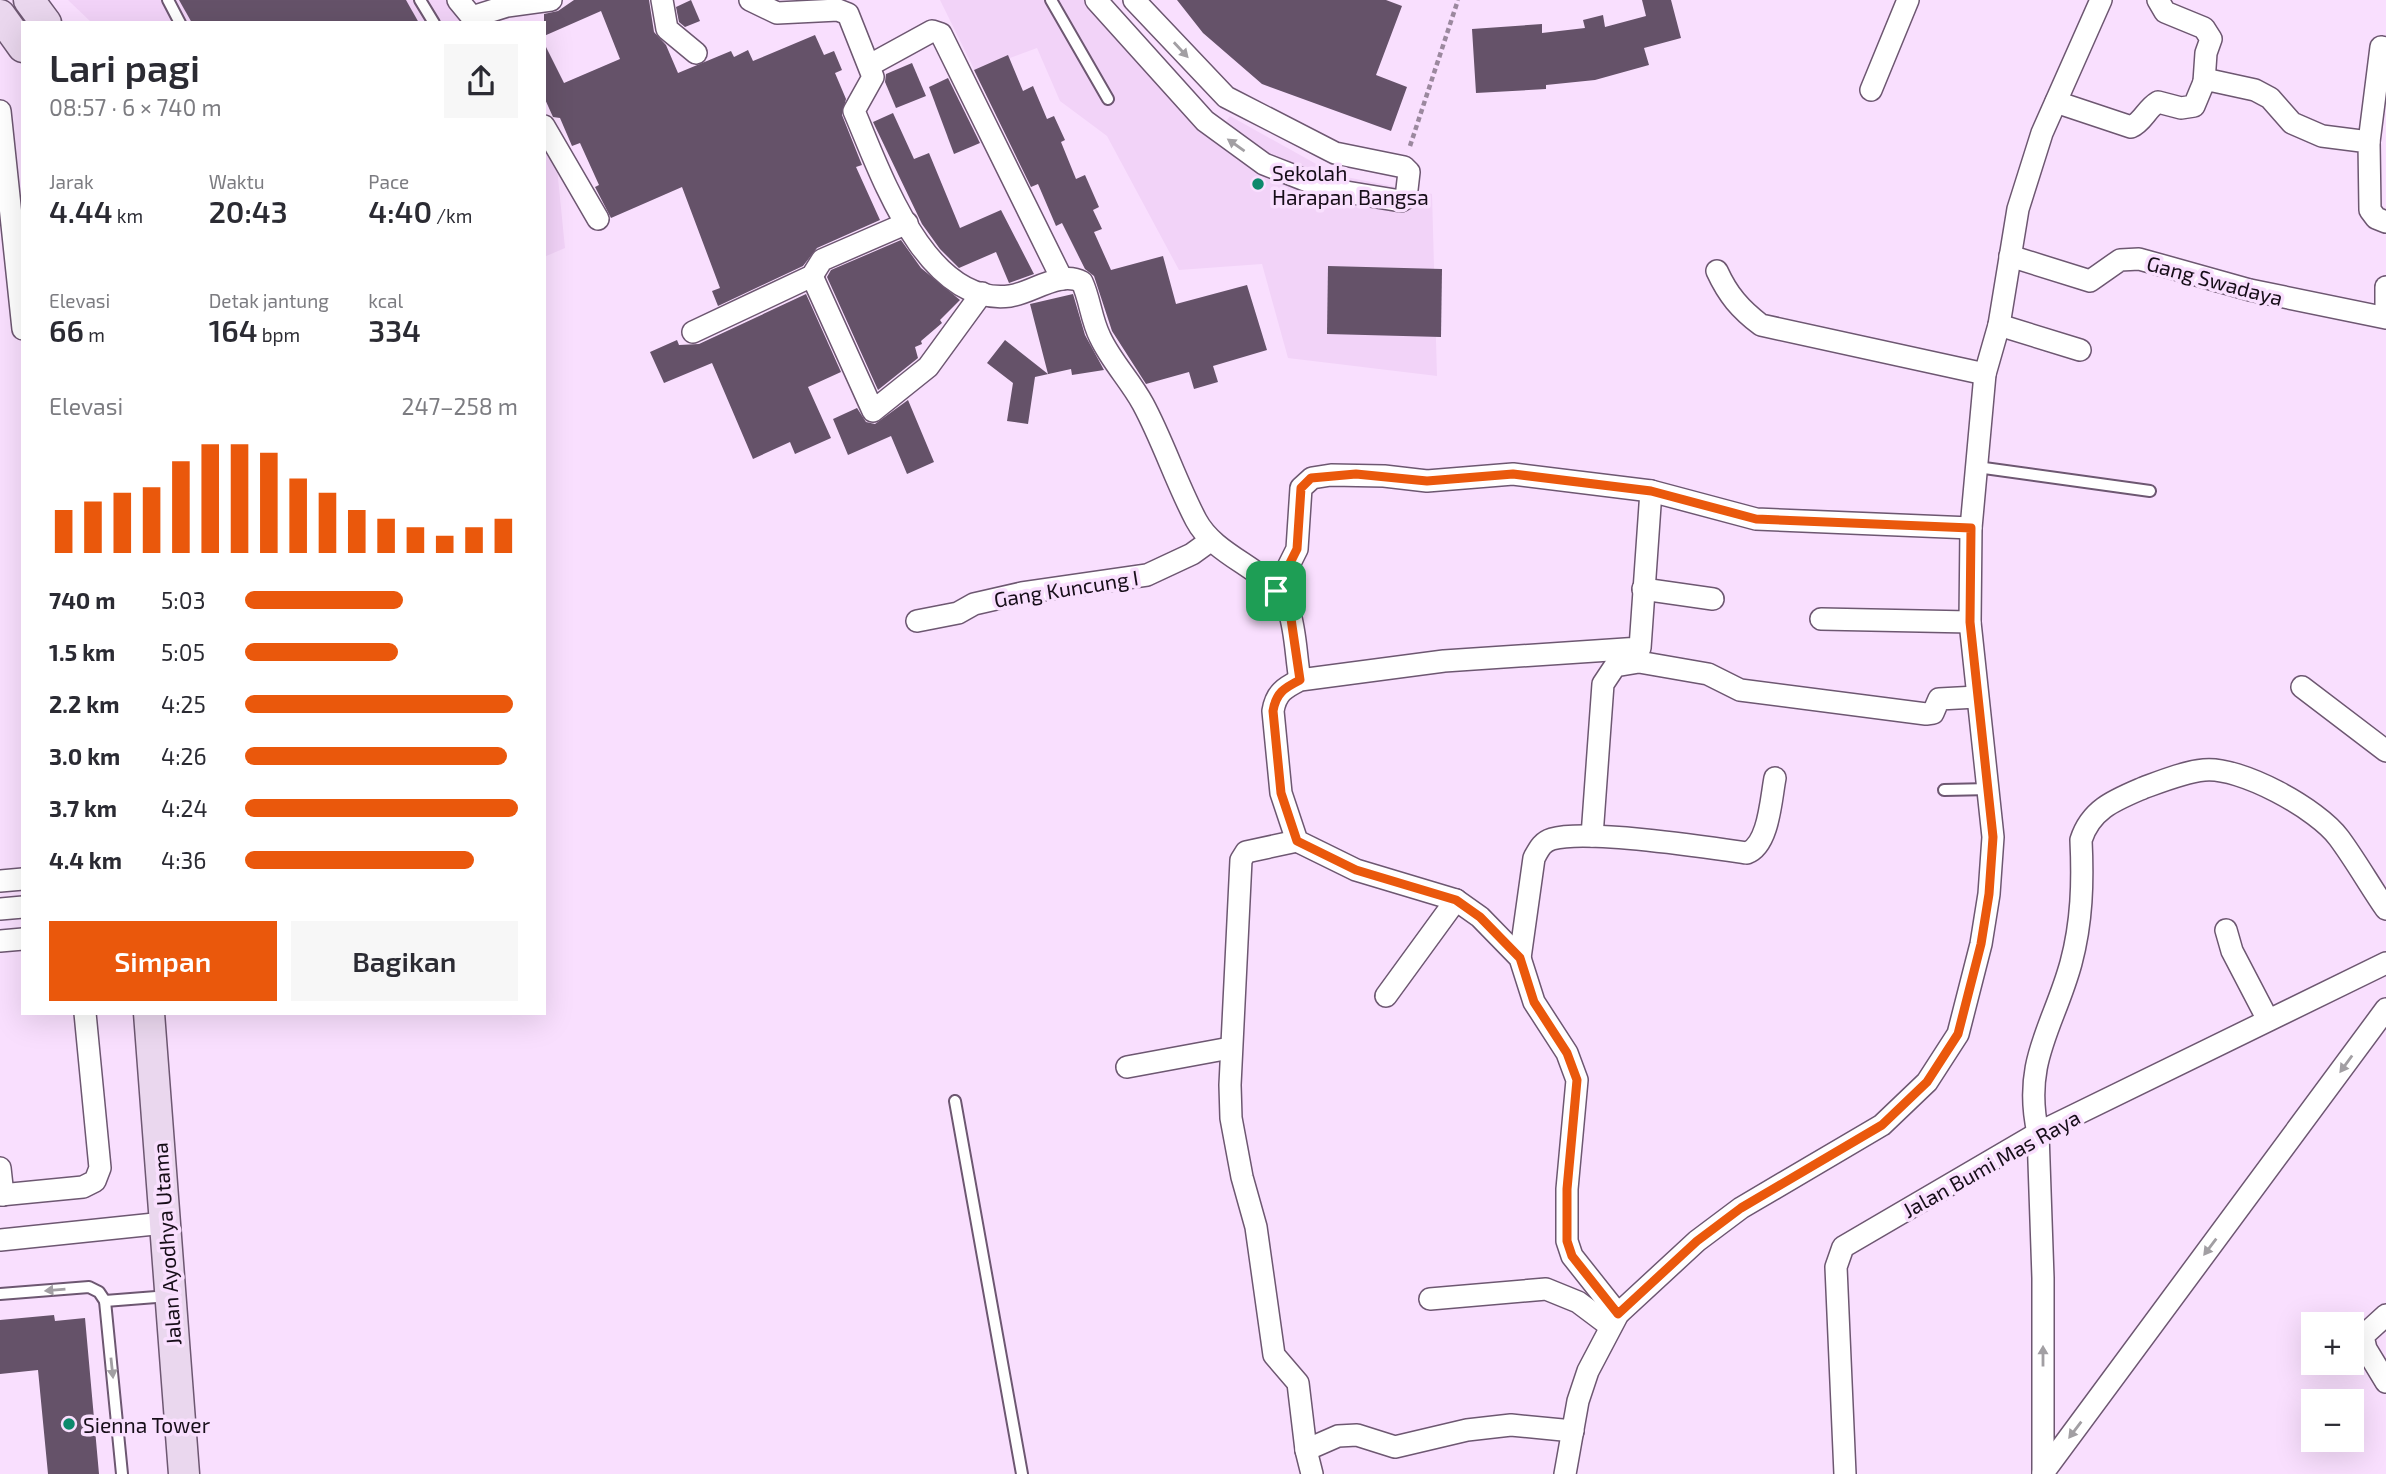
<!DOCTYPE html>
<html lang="id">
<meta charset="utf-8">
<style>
:root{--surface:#fff;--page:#f7f7f7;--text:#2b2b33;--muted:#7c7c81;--accent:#ea580c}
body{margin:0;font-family:"Exo 2",sans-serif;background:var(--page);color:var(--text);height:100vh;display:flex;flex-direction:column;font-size:26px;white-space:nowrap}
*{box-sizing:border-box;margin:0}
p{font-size:23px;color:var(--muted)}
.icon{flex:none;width:38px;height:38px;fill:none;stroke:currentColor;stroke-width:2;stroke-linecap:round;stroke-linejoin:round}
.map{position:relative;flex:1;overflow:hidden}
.details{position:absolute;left:21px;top:21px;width:525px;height:994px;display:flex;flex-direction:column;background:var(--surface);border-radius:0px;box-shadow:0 7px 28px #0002}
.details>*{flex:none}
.controls{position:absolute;left:2301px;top:1312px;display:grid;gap:14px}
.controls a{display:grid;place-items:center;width:63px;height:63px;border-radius:0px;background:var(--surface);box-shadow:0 7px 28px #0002;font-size:35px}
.pin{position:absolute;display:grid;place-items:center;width:60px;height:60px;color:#fff;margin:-30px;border-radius:14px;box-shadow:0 4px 10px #0006}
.round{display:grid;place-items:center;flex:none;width:74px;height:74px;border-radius:0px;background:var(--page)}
.headline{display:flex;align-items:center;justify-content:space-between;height:119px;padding:0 28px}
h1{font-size:38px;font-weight:600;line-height:52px}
.metrics{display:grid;grid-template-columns:repeat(3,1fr);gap:10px;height:119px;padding:7px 28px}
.metrics div{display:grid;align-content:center}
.metrics b{font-size:30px;font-weight:600}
.metrics small{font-size:19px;font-weight:400}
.metrics p{font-size:19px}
.chart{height:196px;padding:14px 28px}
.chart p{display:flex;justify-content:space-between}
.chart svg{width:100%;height:126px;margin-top:7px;stroke:var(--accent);stroke-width:6}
.primary-button{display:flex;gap:14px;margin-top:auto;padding:14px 28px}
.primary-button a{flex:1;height:80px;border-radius:0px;background:var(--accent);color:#fff;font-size:28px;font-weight:600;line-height:80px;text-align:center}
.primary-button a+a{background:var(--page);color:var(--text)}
ul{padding:0 28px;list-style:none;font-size:23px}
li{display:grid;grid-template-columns:112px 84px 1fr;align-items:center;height:52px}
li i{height:18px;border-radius:9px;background:var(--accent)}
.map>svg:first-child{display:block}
</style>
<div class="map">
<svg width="2386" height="1474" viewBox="0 0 2386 1474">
<rect width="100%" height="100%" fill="#f9dffe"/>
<g fill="#f2d3f8">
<polygon points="68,0 446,0 466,23 92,23"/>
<polygon points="940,0 1090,0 1156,83 1218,133 1230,116 1336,175 1432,194 1437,376 1288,358 1262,264 1179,270 1107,136 1060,101 1037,48 975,71"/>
<polygon points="544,137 556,158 565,248 544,257"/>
</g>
<g fill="#655269">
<polygon points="179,0 406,0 419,23 192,23"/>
<polygon points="574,0 649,0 654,32 666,45 678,73 731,51 734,57 748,50 753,61 815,35 824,55 834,51 842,70 835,73 846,99 842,115 862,165 856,167 880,220 817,248 803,266 718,306 712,291 720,288 682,187 611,218 595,187 599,185 580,143 572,146 560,118 553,117 544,97 544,43 564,83 620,59 601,11 544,36 544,14 558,11"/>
<polygon points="691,0 700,21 685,27 679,22 676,7"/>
<polygon points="1177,0 1386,0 1402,6 1376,75 1407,87 1391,131 1262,84 1203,33"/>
<polygon points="1642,0 1671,0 1681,38 1644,48 1649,65 1595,80 1546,85 1546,89 1476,93 1472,29 1542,24 1542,33 1585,28 1583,20 1603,15 1605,27 1646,16"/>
<polygon points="1008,55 1023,91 1033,86 1047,119 1054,116 1065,140 1061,142 1076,179 1085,175 1099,207 1093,210 1102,229 1094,232 1111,270 1163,256 1176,304 1247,285 1267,350 1213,366 1218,382 1194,389 1189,372 1146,384 1112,331 1094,276 1085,269 1062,223 1056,226 1038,184 1031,187 974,70"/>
<polygon points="912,63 926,96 896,108 885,82 886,74"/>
<polygon points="948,78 980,143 954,154 929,87"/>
<polygon points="893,113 914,159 929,153 960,228 1001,210 1034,274 1009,283 996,252 959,268 940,249 922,224 873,122"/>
<polygon points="901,240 921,268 960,300 940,320 942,323 921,341 922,344 915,347 918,358 878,390 827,277 831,270"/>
<polygon points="1328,266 1442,269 1441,337 1327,334"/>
<polygon points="806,294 841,372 808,387 831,438 795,454 790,442 753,459 712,363 664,383 650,352 677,340 679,345 699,344"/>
<polygon points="1073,294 1085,335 1104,370 1072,375 1071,369 1035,377 1028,424 1007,421 1013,383 987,363 1005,340 1048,374 1030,304"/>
<polygon points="908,400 934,462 907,474 891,436 848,455 833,419 857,408 866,422 875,424"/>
<polygon points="54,1315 55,1321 85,1318 99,1474 48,1474 38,1370 0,1374 0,1320"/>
</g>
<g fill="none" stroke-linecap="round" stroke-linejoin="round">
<defs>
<g id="lane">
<polyline points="168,0 180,23"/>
<polyline points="420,0 434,23"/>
<polyline points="1051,0 1108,99"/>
<polyline points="1977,467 2150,491"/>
<polyline points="1944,790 1990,789"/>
<polyline points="955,1101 1022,1474"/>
<polyline points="0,1294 89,1287 99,1292 105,1301 122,1474"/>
<polyline points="105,1301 169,1296"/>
</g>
<g id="street">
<polyline points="458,0 472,17"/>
<polyline points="662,0 667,29 696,53"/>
<path d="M750,0L777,13L838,10L848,14L873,77L854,111C880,171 925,307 1010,296C1032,293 1060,270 1082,282C1090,299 1091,319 1100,337C1111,361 1130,380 1143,404C1163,441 1176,482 1196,520C1217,560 1276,570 1289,611C1296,632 1296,658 1300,680"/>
<polyline points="1096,0 1205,121 1264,164 1328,189 1401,201 1406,198 1409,172 1404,167 1335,153 1226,97 1134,0"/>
<polyline points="2158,0 2165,12 2204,28 2211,39 2206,53 2204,82"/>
<polyline points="477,23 472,17 507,6 551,0"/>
<polyline points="870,65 932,31 941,34 1062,279"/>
<polyline points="1871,90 1908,0"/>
<path d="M2056,102L2131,127C2143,122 2146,109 2158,102L2181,108L2194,106L2204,82L2209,80L2255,90L2270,98L2292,123L2322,136L2369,142L2370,210L2376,218L2386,222"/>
<polyline points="0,111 23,329"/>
<polyline points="544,126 598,219"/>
<polyline points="2369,142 2381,47 2386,48"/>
<polyline points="2010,256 2090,281 2120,260 2139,259 2250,290 2386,318"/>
<path d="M1717,271C1728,295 1740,309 1761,325L1985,374"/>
<polyline points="812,276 873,411 928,367 982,293"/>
<polyline points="2386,287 2386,311"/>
<polyline points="1999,325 2080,350"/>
<polyline points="693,332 812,276 822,260 907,223"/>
<polyline points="1643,589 1713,599"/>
<polyline points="1276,591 1297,549 1301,488 1312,478 1331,475 1384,476 1427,481 1513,474 1651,491 1756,519 1971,528"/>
<polyline points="1821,619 1970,622"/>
<polyline points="917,621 958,613 974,604 1022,593 1147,575 1192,554 1210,541"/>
<polyline points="2302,687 2386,751"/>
<polyline points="1592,836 1603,684 1615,666 1639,662 1708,674 1740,690 1926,714 1933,713 1939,699 1977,697"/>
<polyline points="1297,841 1246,852 1241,860 1230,1085 1231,1118 1242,1177 1256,1227 1274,1355 1298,1383 1306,1450"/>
<polyline points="0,881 23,879"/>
<polyline points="0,909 23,907"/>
<polyline points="2226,930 2232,951 2268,1020"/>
<polyline points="0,941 23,939"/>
<path d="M1520,958L1534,858C1539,849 1542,842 1552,839C1587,829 1706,847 1747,853C1769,845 1771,798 1775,778"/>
<polyline points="1386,996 1456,900"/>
<polyline points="1127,1067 1230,1048"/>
<polyline points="0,1168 3,1195"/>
<polyline points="0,1195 83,1187 95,1181 100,1168 85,1013"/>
<polyline points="0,1240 164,1223"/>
<polyline points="1430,1299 1546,1289 1578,1302 1610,1326"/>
<path d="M1618,1314L1572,1256L1567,1241V1189L1577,1080L1567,1053L1534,1002L1520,958L1480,917L1456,900L1356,870L1297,841L1281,793L1273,711C1276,693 1284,688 1300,680L1444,661L1640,648L1651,491"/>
<polyline points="2386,1315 2363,1336 2366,1349 2386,1382"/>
<polyline points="2043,1473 2386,1009"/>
<polyline points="1312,1474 1306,1450 1338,1436 1357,1435 1395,1447 1467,1430 1511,1425 1573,1431"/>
<polyline points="1565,1474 1578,1401 1588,1371 1618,1314 1697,1241 1741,1208 1882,1125 1927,1082 1958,1034 1981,944 1989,894 1993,837 1970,622 1971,528 1985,374 1999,325 2018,209 2042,133 2101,0"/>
<polyline points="1845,1474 1836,1267 1843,1247 2038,1133 2386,963"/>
<path d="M2043,1474V1278L2038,1133C2022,1061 2054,1026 2071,963C2082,922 2083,882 2081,840C2091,809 2115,800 2143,788C2162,781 2184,772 2204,770C2240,766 2318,809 2339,838C2356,861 2370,886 2386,909"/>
</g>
<g id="secondary">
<polyline points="29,0 46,23"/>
<polyline points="0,15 23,47"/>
<polyline points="149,1013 184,1474"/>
</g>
</defs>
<use href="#lane" stroke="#6d5771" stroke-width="14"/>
<use href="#street" stroke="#6d5771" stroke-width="24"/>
<use href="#secondary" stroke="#6d5771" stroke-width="33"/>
<polyline stroke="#9b889e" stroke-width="4.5" stroke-dasharray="5 3.5" stroke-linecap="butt" points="1410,146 1458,0"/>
<use href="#lane" stroke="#fff" stroke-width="10"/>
<use href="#street" stroke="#fff" stroke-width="21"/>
<use href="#secondary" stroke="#ead7ee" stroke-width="30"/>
</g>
<defs><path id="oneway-solid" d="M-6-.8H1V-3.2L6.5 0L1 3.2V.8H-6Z" transform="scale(1.75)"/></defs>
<g fill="#a29fa3">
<use href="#oneway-solid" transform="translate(1181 50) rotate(47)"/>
<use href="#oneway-solid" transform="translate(1236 145) rotate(-145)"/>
<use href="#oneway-solid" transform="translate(2346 1064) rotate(126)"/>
<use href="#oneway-solid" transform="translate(2210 1247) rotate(127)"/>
<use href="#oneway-solid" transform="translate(55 1290) rotate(175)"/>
<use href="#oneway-solid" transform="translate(2043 1356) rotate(-90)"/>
<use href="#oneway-solid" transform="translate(112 1368) rotate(84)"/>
<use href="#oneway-solid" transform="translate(2075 1430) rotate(127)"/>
</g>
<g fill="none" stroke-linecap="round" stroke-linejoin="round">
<defs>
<path id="route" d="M1356,474L1427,481L1513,474L1651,491L1756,519L1971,528L1970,622L1993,837L1989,894L1981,944L1958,1034L1927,1082L1882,1125L1741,1208L1697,1241L1618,1314L1572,1256L1567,1241V1189L1577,1080L1567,1053L1534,1002L1520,958L1480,917L1456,900L1356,870L1297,841L1281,793L1273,711C1276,693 1284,688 1300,680L1290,612L1276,591L1297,549L1301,488L1311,478Z"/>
</defs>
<use href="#route" stroke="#fff" stroke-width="14"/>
<use href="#route" stroke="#ea580c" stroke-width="9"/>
</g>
<g fill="#0d896c" stroke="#f9dffe" stroke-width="2.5">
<circle cx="1258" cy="184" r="7"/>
<circle cx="69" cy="1424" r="7"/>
</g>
<g text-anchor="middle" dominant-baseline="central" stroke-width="7" stroke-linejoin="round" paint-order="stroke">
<g font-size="21" fill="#170e19" stroke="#f9dffe" text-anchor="start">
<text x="1272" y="172">Sekolah<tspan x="1272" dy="24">Harapan Bangsa</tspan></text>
<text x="83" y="1424">Sienna Tower</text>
</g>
<g font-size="21" fill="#170e19" stroke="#f9dffe">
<text transform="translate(2215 280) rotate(15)">Gang Swadaya</text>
<text transform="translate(1066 588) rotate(-9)">Gang Kuncung I</text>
<text transform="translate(1991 1163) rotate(-29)">Jalan Bumi Mas Raya</text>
<text transform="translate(166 1244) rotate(-94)">Jalan Ayodhya Utama</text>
</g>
</g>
</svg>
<div class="controls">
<a>+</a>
<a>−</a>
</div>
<div class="pin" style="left:1276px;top:591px;background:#1e9e55"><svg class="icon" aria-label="arrive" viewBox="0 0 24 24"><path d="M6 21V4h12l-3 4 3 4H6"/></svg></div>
<section class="details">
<div class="headline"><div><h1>Lari pagi</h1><p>08:57 · 6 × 740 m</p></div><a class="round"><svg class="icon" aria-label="share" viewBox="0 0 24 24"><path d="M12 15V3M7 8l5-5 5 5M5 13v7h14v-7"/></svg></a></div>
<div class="metrics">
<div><p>Jarak</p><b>4.44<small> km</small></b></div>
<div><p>Waktu</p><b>20:43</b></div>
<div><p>Pace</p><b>4:40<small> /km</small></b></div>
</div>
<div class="metrics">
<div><p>Elevasi</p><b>66<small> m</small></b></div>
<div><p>Detak jantung</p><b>164<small> bpm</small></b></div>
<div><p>kcal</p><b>334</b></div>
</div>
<div class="chart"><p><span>Elevasi</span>247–258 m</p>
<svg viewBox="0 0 160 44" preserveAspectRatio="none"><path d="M5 44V29M15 44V26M25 44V23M35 44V21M45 44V12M55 44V6M65 44V6M75 44V9M85 44V18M95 44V23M105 44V29M115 44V32M125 44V35M135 44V38M145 44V35M155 44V32"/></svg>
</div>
<ul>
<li><b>740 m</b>5:03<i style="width:58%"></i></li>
<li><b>1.5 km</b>5:05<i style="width:56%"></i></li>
<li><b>2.2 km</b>4:25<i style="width:98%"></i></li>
<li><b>3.0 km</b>4:26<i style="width:96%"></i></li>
<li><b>3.7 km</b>4:24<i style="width:100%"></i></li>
<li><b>4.4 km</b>4:36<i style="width:84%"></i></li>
</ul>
<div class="primary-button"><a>Simpan</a><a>Bagikan</a></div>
</section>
</div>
